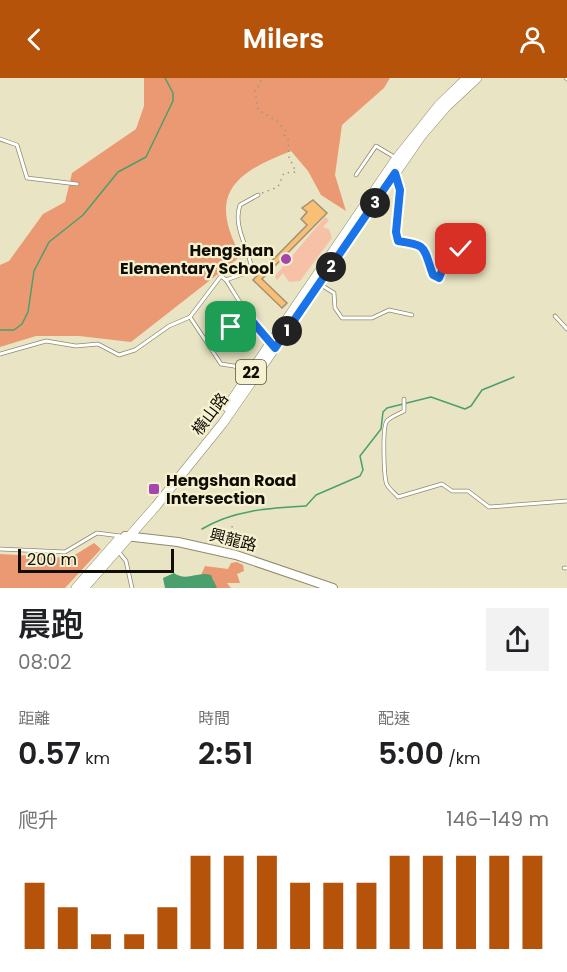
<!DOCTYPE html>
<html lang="zh-TW">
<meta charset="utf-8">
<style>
:root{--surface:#fff;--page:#f2f2f2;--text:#202124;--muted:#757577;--accent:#b45309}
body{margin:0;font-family:Poppins,"Noto Sans TC",sans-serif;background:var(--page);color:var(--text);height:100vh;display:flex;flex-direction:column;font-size:22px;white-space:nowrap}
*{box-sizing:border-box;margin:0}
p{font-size:20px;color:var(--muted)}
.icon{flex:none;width:33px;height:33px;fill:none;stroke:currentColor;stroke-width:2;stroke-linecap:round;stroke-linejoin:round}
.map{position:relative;height:510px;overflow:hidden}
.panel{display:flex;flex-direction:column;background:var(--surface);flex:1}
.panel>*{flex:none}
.scale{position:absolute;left:18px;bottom:15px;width:156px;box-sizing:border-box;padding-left:6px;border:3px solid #100e04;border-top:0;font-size:16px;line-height:21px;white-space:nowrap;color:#100e04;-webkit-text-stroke:4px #f6f2d1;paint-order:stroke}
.pin{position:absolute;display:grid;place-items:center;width:51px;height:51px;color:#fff;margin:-26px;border-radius:12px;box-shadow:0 3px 9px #0006}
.km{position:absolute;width:30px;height:30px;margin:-15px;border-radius:50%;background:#222;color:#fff;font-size:16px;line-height:30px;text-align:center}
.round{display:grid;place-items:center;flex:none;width:63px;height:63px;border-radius:0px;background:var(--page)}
.headline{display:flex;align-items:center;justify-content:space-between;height:102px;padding:0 18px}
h1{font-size:33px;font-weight:600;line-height:45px}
.stats{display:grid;grid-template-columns:repeat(3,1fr);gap:9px;height:102px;padding:6px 18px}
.stats div{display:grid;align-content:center}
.stats b{font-size:30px;font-weight:600}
.stats small{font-size:16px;font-weight:400}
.stats p{font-size:16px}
.chart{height:168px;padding:12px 18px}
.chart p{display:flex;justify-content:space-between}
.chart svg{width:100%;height:108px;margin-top:6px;stroke:var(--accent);stroke-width:6}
header{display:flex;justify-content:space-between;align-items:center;height:78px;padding:0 18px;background:var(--accent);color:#fff;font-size:27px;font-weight:600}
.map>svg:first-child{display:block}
</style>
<header><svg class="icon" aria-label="back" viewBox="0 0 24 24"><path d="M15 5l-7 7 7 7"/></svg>Milers<svg class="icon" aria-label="person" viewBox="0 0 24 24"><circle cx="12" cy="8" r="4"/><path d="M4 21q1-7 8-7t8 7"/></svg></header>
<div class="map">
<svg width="567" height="510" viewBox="0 0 567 510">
<rect width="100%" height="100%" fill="#e9e5c4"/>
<polygon fill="#f7c1a8" points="325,139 329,142 323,149 329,151 332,160 300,203 289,204 283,195 277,202 275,198"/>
<g fill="#eb9972">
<path d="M144,0H390L384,10L342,47L335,97L346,133L321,117L308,93L291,73C234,95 207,116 241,178L131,264L79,258H36L0,269V187L9,183L43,136L65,124L72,95L136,51L144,28Z"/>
<polygon points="94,465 101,471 65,510 0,510 0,476 70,480"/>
<polygon points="237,484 243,487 244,493 237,496 240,505 227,505 231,510 215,510 213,500 201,497 205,488 228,491 231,485"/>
</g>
<path fill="#4b9f6c" d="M174,495C186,504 198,493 211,497L217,510H165L163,500Z"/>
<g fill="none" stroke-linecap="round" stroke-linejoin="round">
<g stroke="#4b9f6c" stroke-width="1.5">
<polyline points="0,252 14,252 22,246 28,234 34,193 49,164 83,137 118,94 146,79 173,23 173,15 165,0"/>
<path d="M202,451C233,432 270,430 306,428L316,417L360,398L363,392L360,378L381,351L383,334L387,330L431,319L465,331L471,328L482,312L514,299"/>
</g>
</g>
<polygon fill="#f8c075" stroke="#a38f75" stroke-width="1.5" points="313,122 327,135 262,201 287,225 282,230 253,202 307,147 301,141 307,134 302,130"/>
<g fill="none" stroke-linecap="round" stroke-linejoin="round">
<defs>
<g id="lane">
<polyline points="566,0 567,1"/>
<polyline points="0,61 17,67 27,100 77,106"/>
<polyline points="356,97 376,68 396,80"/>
<path d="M397,99C404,124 393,144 398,163L414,164L423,170L436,200L441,198L450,173L461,171L472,155"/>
<path d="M226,202L243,196L251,187C247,167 233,148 240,127L258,117"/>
<polyline points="321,207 334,215 335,230 342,240 372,240 389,232 412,237"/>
<polyline points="218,237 231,249 252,243"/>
<polyline points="555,238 567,251"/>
<polyline points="190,239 221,286 234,288 248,294"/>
<path d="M0,276L46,263L76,268L98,266L119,277L135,272L169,248L190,239L221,198L226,202C240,224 252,246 269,264"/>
<path d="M404,321V333C399,336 390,339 387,343C382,348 384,395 386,404C387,410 394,414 398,419L442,406L452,413H468L489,429L567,423"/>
<polyline points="0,471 65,474 97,455 120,458"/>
<polyline points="118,473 126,483 132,510"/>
<polyline points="564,490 567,490"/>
</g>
<polyline id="secondary" points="125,458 178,464 236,477 333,510"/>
<g id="primary">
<polyline points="227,329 396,81 439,27 467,0"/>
<polyline points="76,510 119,461"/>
<polyline points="84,510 156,428 223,345 422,57 446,29 477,0"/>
</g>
</defs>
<use href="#lane" stroke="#8f8b6d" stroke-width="4.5"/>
<use href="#secondary" stroke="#8f8b6d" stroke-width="10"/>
<use href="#primary" stroke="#8f8b6d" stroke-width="10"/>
<g stroke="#9d9a81" stroke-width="1.5" stroke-dasharray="1.5 4.5" stroke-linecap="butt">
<polyline points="262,115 278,109 284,95 296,94 289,79 288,59 284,57 286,53 277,43 258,32 255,11 258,9 262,0"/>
<polyline points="232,448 235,470"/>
</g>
<use href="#lane" stroke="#fff" stroke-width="3"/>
<use href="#secondary" stroke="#fff" stroke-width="8"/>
<use href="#primary" stroke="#fff" stroke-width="9"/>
</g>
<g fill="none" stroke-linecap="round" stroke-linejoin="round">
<defs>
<path id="route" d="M231,249L252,243L275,270L395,95L400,112L396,154L398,163C428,167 423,169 433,197L439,200L450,173L461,171"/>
</defs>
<use href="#route" stroke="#fff" stroke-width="12"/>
<use href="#route" stroke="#1a73e8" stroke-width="8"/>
</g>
<g fill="#a646ad" stroke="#f6f2d1" stroke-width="2">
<circle cx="286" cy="181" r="6"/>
<rect x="148" y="405" width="12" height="12" rx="3"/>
</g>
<g text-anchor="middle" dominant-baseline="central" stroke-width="4.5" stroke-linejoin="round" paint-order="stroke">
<rect fill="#f6f2d1" stroke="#555242" stroke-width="1.5" x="236" y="282" width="30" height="24" rx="4.5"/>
<g font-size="15" font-weight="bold" fill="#100e04">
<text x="251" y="294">22</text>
</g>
<g font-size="16" font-weight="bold" fill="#100e04" stroke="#f6f2d1" text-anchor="end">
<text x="274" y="172">Hengshan<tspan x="274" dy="18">Elementary School</tspan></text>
<text x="166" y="402" text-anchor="start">Hengshan Road<tspan x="166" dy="18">Intersection</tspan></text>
</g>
<g font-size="16" fill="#100e04" stroke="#f6f2d1">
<text transform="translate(210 336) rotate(-53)">橫山路</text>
<text transform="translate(233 462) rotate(14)">興龍路</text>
</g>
</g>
</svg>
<div class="scale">200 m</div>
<div class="pin" style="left:231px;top:249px;background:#1e9e55"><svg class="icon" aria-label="arrive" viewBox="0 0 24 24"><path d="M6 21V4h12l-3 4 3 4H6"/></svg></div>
<div class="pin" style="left:461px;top:171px;background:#d93025"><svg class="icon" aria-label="check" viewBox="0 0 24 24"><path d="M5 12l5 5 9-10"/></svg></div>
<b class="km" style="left:287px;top:253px">1</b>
<b class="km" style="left:331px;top:189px">2</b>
<b class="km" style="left:375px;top:125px">3</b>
</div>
<section class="panel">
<div class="headline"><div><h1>晨跑</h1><p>08:02</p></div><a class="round"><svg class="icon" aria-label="share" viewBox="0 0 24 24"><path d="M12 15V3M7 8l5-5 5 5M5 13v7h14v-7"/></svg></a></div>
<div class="stats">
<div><p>距離</p><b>0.57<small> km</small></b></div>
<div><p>時間</p><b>2:51</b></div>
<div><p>配速</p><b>5:00<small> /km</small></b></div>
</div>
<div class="chart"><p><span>爬升</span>146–149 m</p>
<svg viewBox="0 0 160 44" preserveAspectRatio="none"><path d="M5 44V17M15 44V27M25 44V38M35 44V38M45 44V27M55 44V6M65 44V6M75 44V6M85 44V17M95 44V17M105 44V17M115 44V6M125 44V6M135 44V6M145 44V6M155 44V6"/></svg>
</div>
</section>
